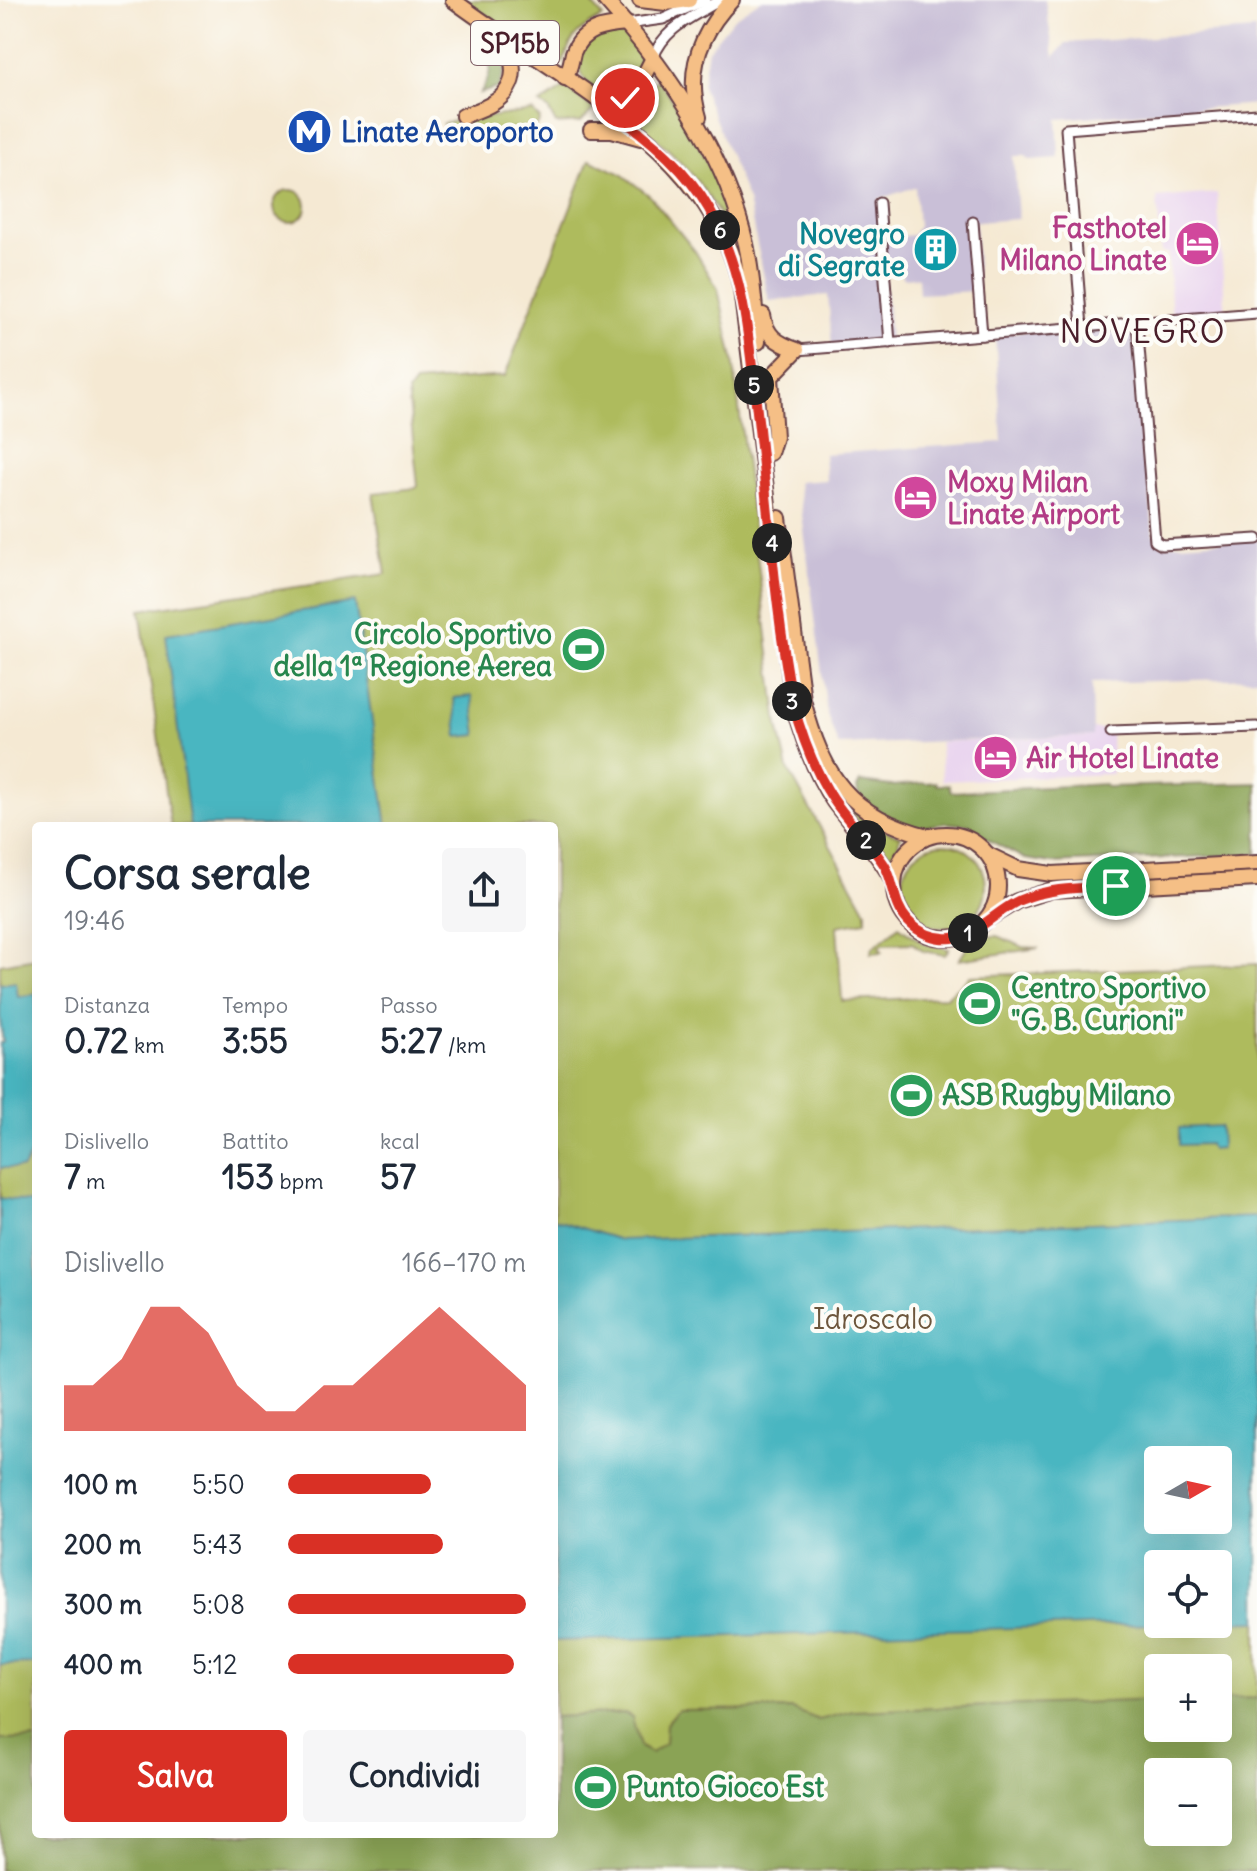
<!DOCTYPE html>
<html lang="it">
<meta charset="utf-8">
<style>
:root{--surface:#fff;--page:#f6f6f7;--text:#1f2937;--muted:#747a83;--accent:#d93025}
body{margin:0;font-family:Delius,sans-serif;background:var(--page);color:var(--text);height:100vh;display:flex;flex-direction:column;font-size:30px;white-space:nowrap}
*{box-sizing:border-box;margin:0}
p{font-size:26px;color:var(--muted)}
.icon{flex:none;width:44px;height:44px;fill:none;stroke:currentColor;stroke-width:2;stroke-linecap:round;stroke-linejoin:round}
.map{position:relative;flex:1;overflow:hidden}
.sheet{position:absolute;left:32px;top:822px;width:526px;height:1016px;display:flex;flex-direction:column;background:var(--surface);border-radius:8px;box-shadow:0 8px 32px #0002}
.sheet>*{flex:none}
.needle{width:52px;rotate:81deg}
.buttons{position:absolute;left:1144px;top:1446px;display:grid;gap:16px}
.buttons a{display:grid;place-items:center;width:88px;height:88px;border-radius:8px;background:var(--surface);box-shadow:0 8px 32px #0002;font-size:40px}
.pin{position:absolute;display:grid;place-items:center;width:68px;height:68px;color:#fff;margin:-34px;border:4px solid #fff;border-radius:50%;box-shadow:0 2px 8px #0007}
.km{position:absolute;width:40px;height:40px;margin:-20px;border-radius:50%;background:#222;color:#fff;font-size:22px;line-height:40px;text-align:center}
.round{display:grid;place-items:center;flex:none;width:84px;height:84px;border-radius:8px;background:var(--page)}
.overview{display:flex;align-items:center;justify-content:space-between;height:136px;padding:0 32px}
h1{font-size:44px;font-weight:800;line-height:60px}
.figures{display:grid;grid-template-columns:repeat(3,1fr);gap:12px;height:136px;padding:8px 32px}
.figures div{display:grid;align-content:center}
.figures b{font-size:34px;font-weight:800}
.figures small{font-size:22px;font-weight:400}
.figures p{font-size:22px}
.chart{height:224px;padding:16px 32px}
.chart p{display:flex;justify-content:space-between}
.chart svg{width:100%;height:144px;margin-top:8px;fill:var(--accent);opacity:.7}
.button{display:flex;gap:16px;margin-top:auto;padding:16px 32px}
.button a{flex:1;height:92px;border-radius:8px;background:var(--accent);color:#fff;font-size:32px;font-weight:800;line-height:92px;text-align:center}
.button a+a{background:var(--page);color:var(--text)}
ul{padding:0 32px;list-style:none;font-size:26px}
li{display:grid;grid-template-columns:128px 96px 1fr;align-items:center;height:60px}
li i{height:20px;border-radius:10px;background:var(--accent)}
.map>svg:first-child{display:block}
</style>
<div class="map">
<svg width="1257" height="1871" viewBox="0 0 1257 1871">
<rect width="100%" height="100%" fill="#fdfcf7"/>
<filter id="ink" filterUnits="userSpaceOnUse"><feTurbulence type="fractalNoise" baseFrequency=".0125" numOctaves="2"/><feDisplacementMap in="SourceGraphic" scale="16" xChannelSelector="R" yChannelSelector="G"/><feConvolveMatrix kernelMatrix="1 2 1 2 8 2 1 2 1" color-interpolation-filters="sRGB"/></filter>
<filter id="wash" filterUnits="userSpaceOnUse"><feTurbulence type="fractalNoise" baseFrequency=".006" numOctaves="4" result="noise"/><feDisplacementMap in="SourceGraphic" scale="32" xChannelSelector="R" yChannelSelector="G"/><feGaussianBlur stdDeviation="1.8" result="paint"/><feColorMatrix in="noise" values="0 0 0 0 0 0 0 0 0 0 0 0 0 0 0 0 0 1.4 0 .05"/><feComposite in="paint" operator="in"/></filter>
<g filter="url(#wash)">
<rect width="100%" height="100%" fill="#f5e9d3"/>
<g fill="#e8d2ee">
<polygon points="1217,193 1226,316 1172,320 1168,253 1161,252 1157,198"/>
<polygon points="1093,729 1111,729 1112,774 942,781 940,742 1093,736"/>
</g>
<g fill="#c9bfd7" fill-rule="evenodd">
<path d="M761,0H1045L1054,57L1066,43L1255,30L1257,104L1057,119L1059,158L1030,160L1026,156H1014L1018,219L975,222L978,291L919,294L918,277L903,278L901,260L884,261L890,343L832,347L828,295L769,301L748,201L702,86L708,50L734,18ZM915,187L918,226L913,235L882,238L879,199Z"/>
<polygon points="1137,323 1153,534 1162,545 1257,539 1257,678 1092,683 1093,736 838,745 827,714 798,482 826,480 824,454 1002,442 995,334"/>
</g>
<g fill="#aebb5d" stroke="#7c6d44" stroke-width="2" fill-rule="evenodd">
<path d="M464,0H589L603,17C579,30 572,34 563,62L558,63Z"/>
<circle cx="610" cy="63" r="30"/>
<path d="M657,79C696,127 724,192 738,252C709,186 681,157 625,112L622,107L638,98Z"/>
<polygon points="565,87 594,109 581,122 556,124 548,109 540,104"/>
<polygon points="532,111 540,119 537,126 469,136 467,120"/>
<polygon points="462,120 464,137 446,140 443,123"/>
<path d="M589,160L620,173L650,196L695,251L718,289L733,359L778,726L788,769L866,911V921L837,926L842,1001L946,997L970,976L1257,964V1871H0V1043L3,1042L0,1020V964L36,958V1834H554V826H171L140,610L386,574L373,493L416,488L418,486L408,392L415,383L505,376ZM1158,1460H1218V1520H1158ZM1158,1564H1218V1624H1158ZM1158,1668H1218V1728H1158ZM1158,1772H1218V1832H1158Z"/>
<circle cx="290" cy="206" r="16"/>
<path d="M847,802L882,830L900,836C899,845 896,852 888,856L842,803Z"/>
<circle cx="944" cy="886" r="42"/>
<polygon points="899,926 924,944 949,949 945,955 923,951 912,943 882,944 879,947 883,952 871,953 873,947"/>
<polygon points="997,936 1023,947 1039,948 959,960 974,937"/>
</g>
<g fill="#8aa354" stroke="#6a6140" stroke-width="2" fill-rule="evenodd">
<path d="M481,39C504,55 511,61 498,88L480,93C492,75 495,56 481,39Z"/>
<polygon points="860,782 891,786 936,782 937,785 949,785 951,792 1105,784 1106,787 1257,783 1257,854 1052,863 1025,859 983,837 969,825 947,823 912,828 905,827 859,798 857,788"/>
<path d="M1257,1698V1871H0V1740L36,1739V1834H554V1717L625,1713L632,1717L640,1747L651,1753L665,1743L666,1724L678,1710L792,1709L819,1720L853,1711L1158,1700V1728H1218V1699ZM1158,1772H1218V1832H1158Z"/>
</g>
<g fill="#48b6c1" stroke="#496a76" stroke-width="2" fill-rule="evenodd">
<polygon points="355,602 387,826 190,826 166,634"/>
<polygon points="472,696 477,735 458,737 454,698"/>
<polygon points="16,982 18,997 36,994 36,1145 23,1168 0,1168 0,1043 3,1042 0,1020 0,984"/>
<polygon points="1220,1126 1221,1148 1211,1149 1209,1144 1179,1145 1179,1128"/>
<polygon points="0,1198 36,1203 36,1664 0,1665"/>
<path d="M1257,1217V1621L1218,1622V1564H1158V1624L554,1641V1219L620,1240ZM1218,1460V1520H1158V1460Z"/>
</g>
</g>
<g filter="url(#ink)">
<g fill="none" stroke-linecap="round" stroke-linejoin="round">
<defs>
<g id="minor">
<polyline points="627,24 663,19 706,0"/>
<path d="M653,58C665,26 694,17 720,0"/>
<polyline points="879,203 890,343"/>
<polyline points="973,222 982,335"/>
<polyline points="1137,323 1155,541 1162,545 1257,539"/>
<polyline points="1082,327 1066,129 1257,114"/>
<polyline points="797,350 1257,313"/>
<polyline points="1111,732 1257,727"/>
</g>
<g id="primary">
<path d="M453,0C558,79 713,148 741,289L793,704C802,737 814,773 834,802C854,829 878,852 894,883"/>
<path d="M605,0C667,69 725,152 746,244C753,276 755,310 758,342"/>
<polyline points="640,0 666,3 689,0"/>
<path d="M565,78C570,70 571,62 573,53C582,28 604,26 627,24"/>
<polyline points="606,108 637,89 653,58"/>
<path d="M463,116C473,112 484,109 493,103C519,87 519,57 496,39"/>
<path d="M699,117C685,71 700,33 732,0"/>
<polyline points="591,130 612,130 641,138"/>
<path d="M763,315C766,336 777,343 797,350L771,377L775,437L770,453"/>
<path d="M779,518L803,700C823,776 849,817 928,836"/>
<circle cx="946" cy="886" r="52"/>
<polyline points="989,855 1018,869 1052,874 1257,863"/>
<polyline points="989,918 1017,901 1052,890 1257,879"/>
</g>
</defs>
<use href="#minor" stroke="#643d44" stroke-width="13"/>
<use href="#primary" stroke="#643d44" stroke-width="18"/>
<use href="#minor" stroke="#fff" stroke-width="9"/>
<use href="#primary" stroke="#f5bf86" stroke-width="14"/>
</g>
</g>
<g fill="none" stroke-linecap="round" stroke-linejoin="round" filter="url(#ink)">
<defs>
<path id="route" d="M625,98L606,108C645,134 686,168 709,209C747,277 749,345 758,420C769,514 775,610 793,704C802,737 814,770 833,799C848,822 870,842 885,866C895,884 893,905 908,921C919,933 936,940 952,938C978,935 997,910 1020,900C1051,887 1084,888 1116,886"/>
</defs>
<use href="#route" stroke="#fff" stroke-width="16"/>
<use href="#route" stroke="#d93025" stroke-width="10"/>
</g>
<defs>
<symbol id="metro-disc" viewBox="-11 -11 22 22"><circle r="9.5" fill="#1a4fb4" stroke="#fdfcf7"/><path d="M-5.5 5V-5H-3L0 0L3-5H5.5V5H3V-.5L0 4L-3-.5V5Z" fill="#fff"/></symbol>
<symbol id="hotel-disc" viewBox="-11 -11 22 22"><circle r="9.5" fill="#d1479c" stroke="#fdfcf7"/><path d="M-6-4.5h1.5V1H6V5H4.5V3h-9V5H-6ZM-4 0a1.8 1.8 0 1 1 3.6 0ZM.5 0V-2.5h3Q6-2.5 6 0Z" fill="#fff"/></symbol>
<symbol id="building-disc" viewBox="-11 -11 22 22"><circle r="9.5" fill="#0f9aa8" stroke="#fdfcf7"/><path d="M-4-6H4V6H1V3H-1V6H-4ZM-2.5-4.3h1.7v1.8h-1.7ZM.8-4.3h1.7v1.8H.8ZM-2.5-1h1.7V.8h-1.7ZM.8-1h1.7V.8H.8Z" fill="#fff"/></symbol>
<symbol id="stadium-disc" viewBox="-11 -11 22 22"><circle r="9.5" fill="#2e9e5b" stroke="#fdfcf7"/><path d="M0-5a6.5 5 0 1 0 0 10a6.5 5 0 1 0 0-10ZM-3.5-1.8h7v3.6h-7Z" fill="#fff"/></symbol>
</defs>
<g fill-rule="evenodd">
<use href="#metro-disc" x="284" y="106" width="51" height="51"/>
<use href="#hotel-disc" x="1172" y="218" width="51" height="51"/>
<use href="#building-disc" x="910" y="224" width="51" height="51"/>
<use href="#hotel-disc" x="890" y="472" width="51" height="51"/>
<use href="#stadium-disc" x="558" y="624" width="51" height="51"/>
<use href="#hotel-disc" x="970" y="732" width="51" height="51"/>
<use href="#stadium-disc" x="954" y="978" width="51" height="51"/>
<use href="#stadium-disc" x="886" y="1070" width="51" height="51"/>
<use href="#stadium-disc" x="570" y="1762" width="51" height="51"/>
</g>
<g text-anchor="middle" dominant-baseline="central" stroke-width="8" stroke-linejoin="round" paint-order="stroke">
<rect fill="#fdfcf7" stroke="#806168" stroke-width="2" x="471" y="21" width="88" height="44" rx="6"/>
<g font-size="26" font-weight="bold" fill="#4a1f2b">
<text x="515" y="43">SP15b</text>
</g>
<g font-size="28" font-weight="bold" fill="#164399" stroke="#fdfcf7" text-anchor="start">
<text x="341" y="132">Linate Aeroporto</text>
</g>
<g font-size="28" font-weight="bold" fill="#b23c85" stroke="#fdfcf7" text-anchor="start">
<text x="1167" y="228" text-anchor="end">Fasthotel<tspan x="1167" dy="32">Milano Linate</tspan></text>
<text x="947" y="482">Moxy Milan<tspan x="947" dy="32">Linate Airport</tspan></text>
<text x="1026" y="758">Air Hotel Linate</text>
</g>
<g font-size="28" font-weight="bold" fill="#0d838f" stroke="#fdfcf7" text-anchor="end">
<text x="905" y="234">Novegro<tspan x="905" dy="32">di Segrate</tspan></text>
</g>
<g font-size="28" font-weight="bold" fill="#27864d" stroke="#fdfcf7" text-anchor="start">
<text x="552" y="634" text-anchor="end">Circolo Sportivo<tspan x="552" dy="32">della 1ª Regione Aerea</tspan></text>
<text x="1011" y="988">Centro Sportivo<tspan x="1011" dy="32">"G. B. Curioni"</tspan></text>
<text x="942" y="1095">ASB Rugby Milano</text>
<text x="626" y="1787">Punto Gioco Est</text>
</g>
<g font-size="28" fill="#6d563c" stroke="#fdfcf7">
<text x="873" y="1319">Idroscalo</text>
</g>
<g font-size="32" letter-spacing="2" fill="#4a1f2b" stroke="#fdfcf7">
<text x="1143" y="331">NOVEGRO</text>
</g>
</g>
</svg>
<div class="buttons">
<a><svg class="needle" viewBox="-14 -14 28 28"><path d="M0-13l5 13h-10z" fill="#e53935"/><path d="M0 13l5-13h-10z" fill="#747a83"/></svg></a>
<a><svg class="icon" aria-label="locate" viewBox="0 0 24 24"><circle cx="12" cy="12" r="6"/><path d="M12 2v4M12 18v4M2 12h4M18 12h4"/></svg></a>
<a>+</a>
<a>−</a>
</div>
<div class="pin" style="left:1116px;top:886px;background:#1e9e55"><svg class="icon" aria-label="arrive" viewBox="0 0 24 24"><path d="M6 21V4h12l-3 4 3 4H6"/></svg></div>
<div class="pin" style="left:625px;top:98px;background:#d93025"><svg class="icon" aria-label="check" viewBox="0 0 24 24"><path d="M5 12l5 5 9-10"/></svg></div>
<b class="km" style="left:968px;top:933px">1</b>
<b class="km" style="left:866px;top:840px">2</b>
<b class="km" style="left:792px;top:701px">3</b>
<b class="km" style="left:772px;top:543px">4</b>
<b class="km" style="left:754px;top:385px">5</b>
<b class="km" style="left:720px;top:230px">6</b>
<section class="sheet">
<div class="overview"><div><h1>Corsa serale</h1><p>19:46</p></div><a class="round"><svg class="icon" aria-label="share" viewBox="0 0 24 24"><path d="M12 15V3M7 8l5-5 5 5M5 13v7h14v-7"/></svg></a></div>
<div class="figures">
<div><p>Distanza</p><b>0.72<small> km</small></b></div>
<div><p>Tempo</p><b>3:55</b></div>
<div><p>Passo</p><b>5:27<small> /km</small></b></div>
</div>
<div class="figures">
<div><p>Dislivello</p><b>7<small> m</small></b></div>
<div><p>Battito</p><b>153<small> bpm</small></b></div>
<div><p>kcal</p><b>57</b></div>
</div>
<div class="chart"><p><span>Dislivello</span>166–170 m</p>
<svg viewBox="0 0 160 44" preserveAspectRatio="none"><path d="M0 44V30L10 30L20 22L30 6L40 6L50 14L60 30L70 38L80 38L90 30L100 30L110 22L120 14L130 6L140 14L150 22L160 30V44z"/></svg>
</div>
<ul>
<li><b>100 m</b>5:50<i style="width:60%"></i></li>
<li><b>200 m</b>5:43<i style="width:65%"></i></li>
<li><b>300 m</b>5:08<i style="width:100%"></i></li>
<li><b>400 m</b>5:12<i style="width:95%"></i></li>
</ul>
<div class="button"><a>Salva</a><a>Condividi</a></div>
</section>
</div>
